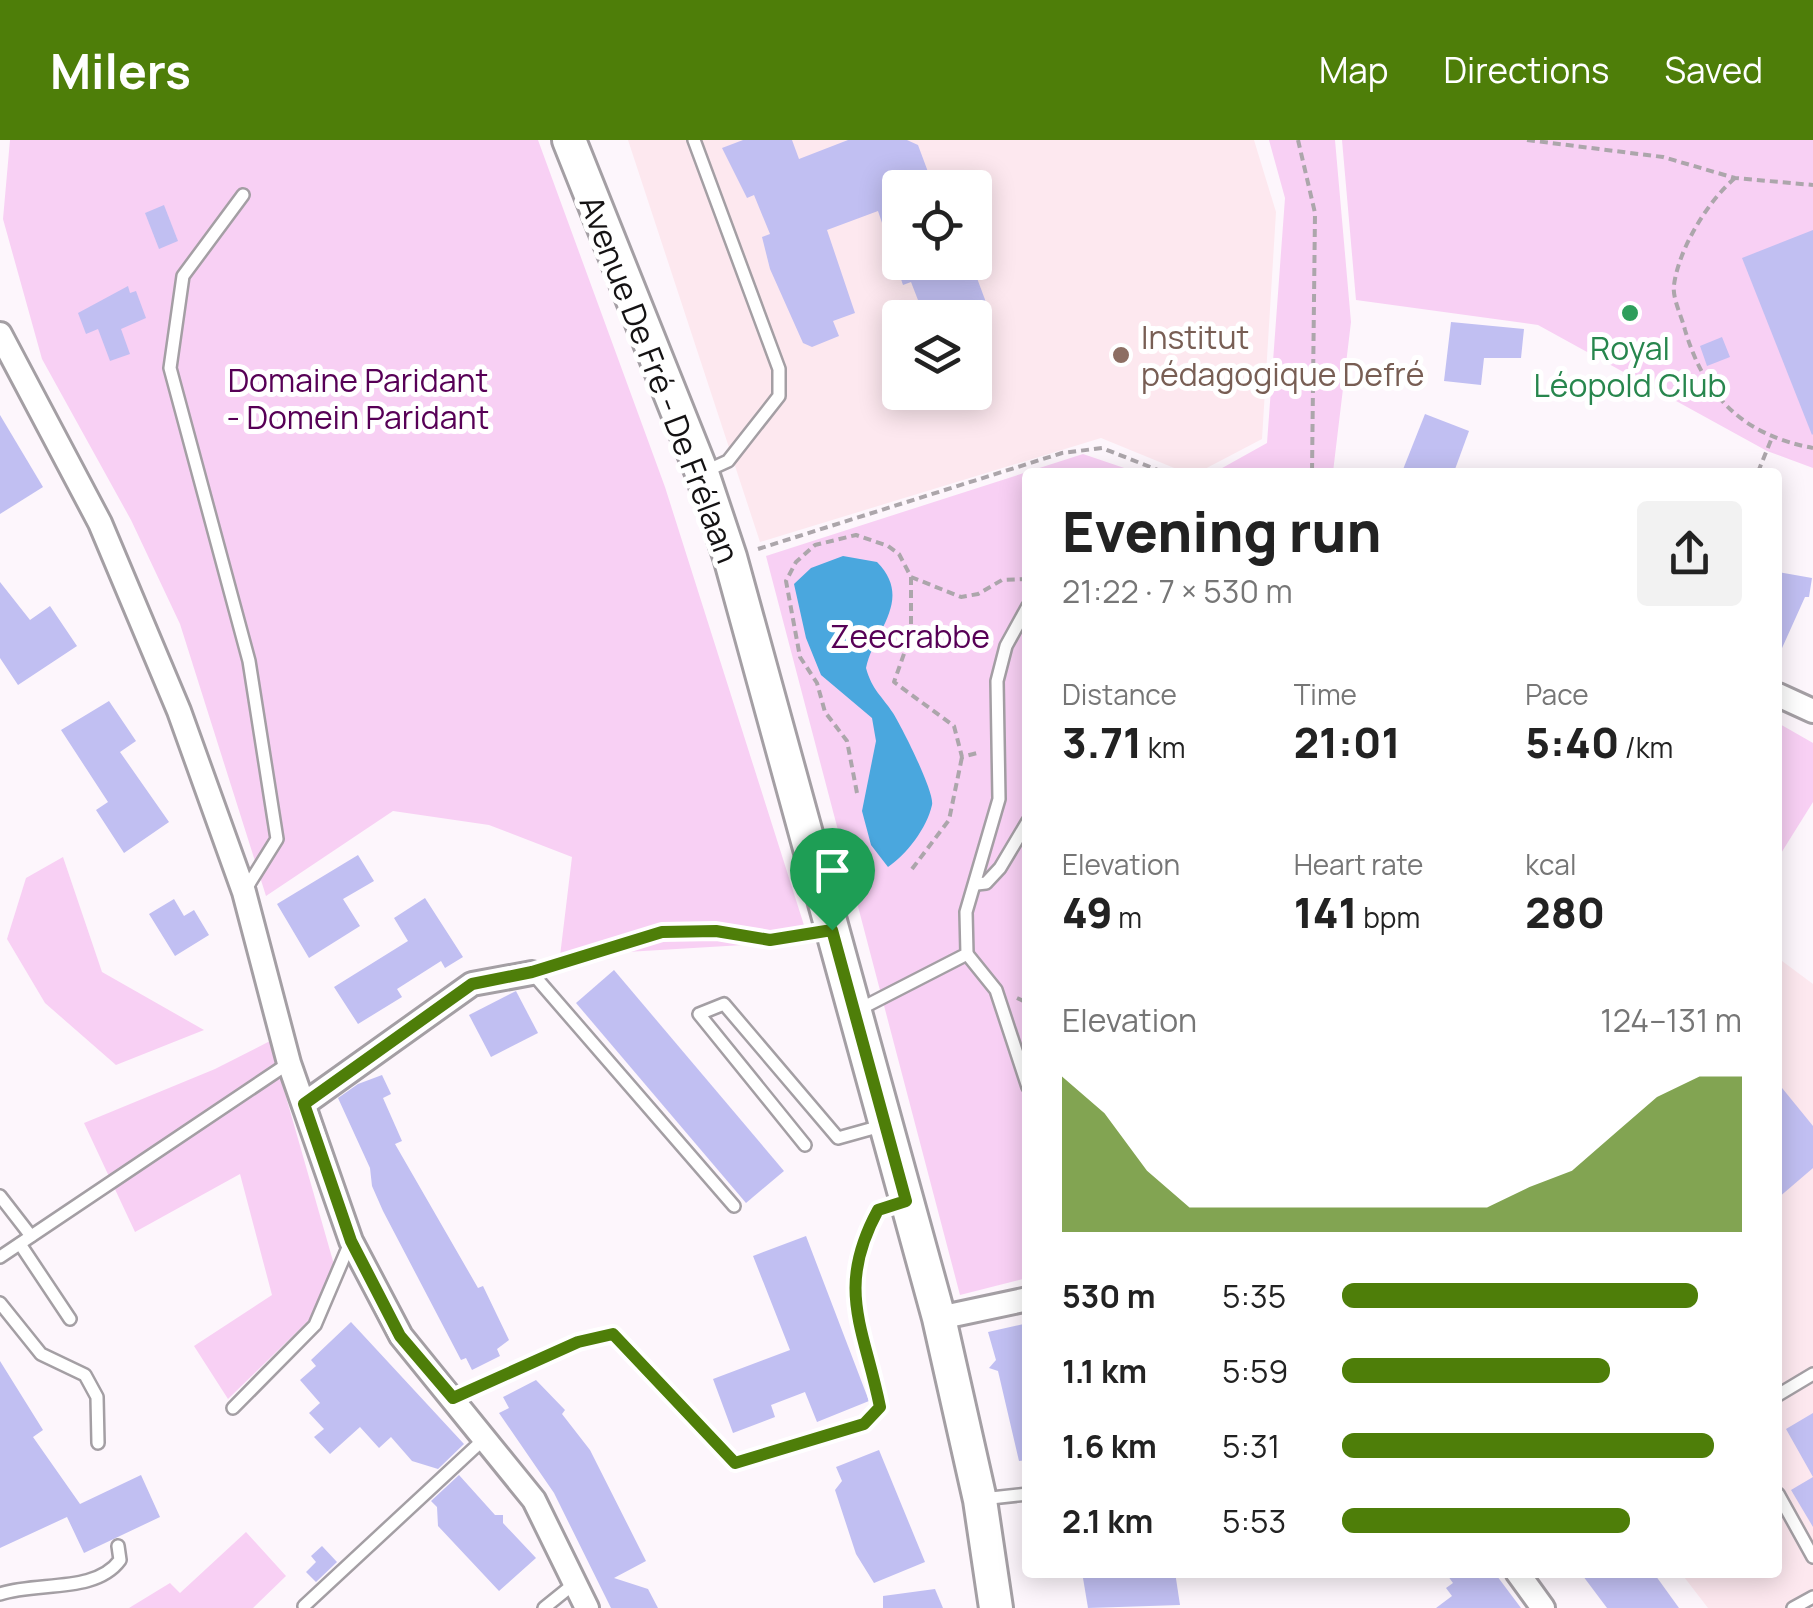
<!DOCTYPE html>
<meta charset="utf-8">
<style>
:root{--surface:#fff;--page:#f2f2f2;--text:#222;--muted:#767676;--accent:#4e7e09}
body{margin:0;font-family:Manrope,sans-serif;background:var(--page);color:var(--text);height:100vh;display:flex;flex-direction:column;font-size:38px;white-space:nowrap}
*{box-sizing:border-box;margin:0}
p{font-size:32px;color:var(--muted)}
.icon{flex:none;width:55px;height:55px;fill:none;stroke:currentColor;stroke-width:2;stroke-linecap:round;stroke-linejoin:round}
.map{position:relative;flex:1;overflow:hidden}
.panel{position:absolute;left:1022px;top:328px;width:760px;height:1110px;display:flex;flex-direction:column;background:var(--surface);border-radius:10px;box-shadow:0 5px 25px #0003}
.panel>*{flex:none}
.buttons{position:absolute;left:882px;top:30px;display:grid;gap:20px}
.buttons a{display:grid;place-items:center;width:110px;height:110px;border-radius:10px;background:var(--surface);box-shadow:0 5px 25px #0003;font-size:50px}
.pin{position:absolute;display:grid;place-items:center;width:85px;height:85px;color:#fff;margin:-102px -42px;border-radius:50% 50% 50% 0;rotate:-45deg;box-shadow:0 0 10px #0007}
.pin .icon{rotate:45deg}
.round{display:grid;place-items:center;flex:none;width:105px;height:105px;border-radius:10px;background:var(--page)}
.overview{display:flex;align-items:center;justify-content:space-between;height:170px;padding:0 40px}
h1{font-size:55px;font-weight:800;line-height:75px}
.metrics{display:grid;grid-template-columns:repeat(3,1fr);gap:15px;height:170px;padding:10px 40px}
.metrics div{display:grid;align-content:center}
.metrics b{font-size:42px;font-weight:800}
.metrics small{font-size:28px;font-weight:400}
.metrics p{font-size:28px}
.chart{height:280px;padding:20px 40px}
.chart p{display:flex;justify-content:space-between}
.chart svg{width:100%;height:180px;margin-top:10px;fill:var(--accent);opacity:.7}
ul{padding:0 40px;list-style:none;font-size:32px}
li{display:grid;grid-template-columns:160px 120px 1fr;align-items:center;height:75px}
li i{height:25px;border-radius:12px;background:var(--accent)}
header{display:flex;align-items:center;gap:60px;box-sizing:border-box;height:140px;padding:0 50px;background:var(--accent);color:#fff}
header strong{font-size:48px}
nav{display:flex;gap:55px;margin-inline-start:auto;font-size:35px}
.map>svg:first-child{display:block}
</style>
<header>
<strong>Milers</strong>
<nav><a>Map</a><a>Directions</a><a>Saved</a></nav>
</header>
<div class="map">
<svg width="1813" height="1468" viewBox="0 0 1813 1468">
<rect width="100%" height="100%" fill="#fdf6fc"/>
<g fill="#fde8ef" fill-rule="evenodd">
<path d="M628,0H1254L1276,72L1262,299L1199,332H1184L1101,298L760,402ZM900,48H975V122H900ZM900,178H975V252H900Z"/>
<polygon points="1778,818 1813,844 1813,1468 1708,1468 1681,1433 1778,1432"/>
</g>
<g fill="#f8d0f4">
<polygon points="10,0 538,0 665,347 809,801 560,816 572,717 489,685 393,671 266,756 180,484 131,380 42,219 3,79"/>
<polygon points="1269,0 1335,0 1351,182 1333,332 1215,332 1267,303 1285,58"/>
<polygon points="1342,0 1813,0 1813,328 1767,311 1538,185 1356,160"/>
<polygon points="1083,314 1136,332 1028,332 1027,1138 960,1155 766,416"/>
<polygon points="1778,583 1813,603 1813,662 1778,718"/>
<polygon points="63,717 102,832 204,890 116,925 45,863 7,799 26,738"/>
<polygon points="270,901 335,1128 309,1180 228,1259 194,1206 272,1155 240,1034 135,1092 84,983 215,929"/>
<polygon points="246,1392 286,1436 253,1468 129,1468 170,1443 180,1453"/>
</g>
<path fill="#4aa7de" d="M843,416L877,422C914,460 874,490 866,528C872,550 882,556 893,573C902,587 935,653 932,665C927,688 906,715 888,727L871,705L862,671L876,601L872,578L821,535L806,498L794,444L811,428Z"/>
<g fill="#c1bff2">
<polygon points="743,0 792,0 799,19 848,0 907,0 918,5 934,48 900,48 900,122 971,122 987,165 956,178 949,178 944,164 923,173 911,142 903,145 878,71 827,90 855,173 833,181 839,196 812,207 803,203 770,129 762,97 770,94 754,55 747,58 722,8"/>
<polygon points="164,65 178,101 159,109 145,73"/>
<polygon points="1813,90 1813,294 1812,295 1742,118"/>
<polygon points="128,146 130,153 136,151 146,178 121,189 130,214 110,221 98,189 86,194 78,173"/>
<polygon points="1451,182 1524,189 1521,218 1484,218 1481,245 1444,241"/>
<polygon points="1722,197 1730,217 1707,226 1700,206"/>
<polygon points="1425,274 1469,291 1454,332 1402,332"/>
<polygon points="0,275 43,347 0,374"/>
<polygon points="1778,432 1812,438 1809,457 1805,457 1778,517"/>
<polygon points="0,442 30,480 50,466 77,506 18,545 0,518"/>
<polygon points="109,561 136,601 120,612 169,682 124,713 96,670 108,662 61,590"/>
<polygon points="358,715 374,741 343,759 360,786 309,818 277,764"/>
<polygon points="425,758 463,817 445,828 441,821 397,849 402,857 358,884 334,847 408,801 394,778"/>
<polygon points="174,759 184,776 194,770 209,795 175,816 149,774"/>
<polygon points="614,830 784,1031 746,1063 576,863"/>
<polygon points="516,851 538,893 491,917 469,875"/>
<polygon points="382,935 391,954 383,958 402,1001 395,1004 478,1148 483,1146 509,1200 497,1209 500,1216 472,1230 466,1218 461,1220 383,1071 372,1046 370,1028 338,958 358,944"/>
<polygon points="1778,943 1813,986 1813,1028 1778,1058"/>
<polygon points="806,1096 869,1261 817,1282 805,1252 771,1265 775,1277 733,1293 713,1239 790,1210 753,1116"/>
<polygon points="351,1182 464,1304 438,1329 412,1321 391,1297 379,1308 360,1287 330,1314 314,1297 324,1289 309,1273 320,1263 300,1240 316,1226 311,1220"/>
<polygon points="1028,1183 1028,1320 1019,1321 998,1231 989,1228 996,1220 988,1192"/>
<polygon points="0,1221 43,1290 33,1297 80,1364 141,1335 160,1377 84,1413 67,1377 0,1408"/>
<polygon points="536,1240 565,1270 562,1274 590,1310 646,1421 614,1438 648,1449 658,1468 611,1468 554,1353 499,1273 509,1268 503,1257"/>
<polygon points="1813,1273 1813,1337 1786,1289"/>
<polygon points="879,1310 925,1422 874,1443 856,1414 835,1350 842,1341 836,1327"/>
<polygon points="459,1335 495,1375 503,1375 503,1383 536,1418 499,1451 438,1386 437,1367 431,1361"/>
<polygon points="1813,1337 1813,1387 1791,1350"/>
<polygon points="322,1406 337,1422 316,1442 306,1432 316,1422 311,1416"/>
<polygon points="1082,1432 1175,1432 1180,1465 1088,1468"/>
<polygon points="1445,1432 1494,1432 1521,1468 1436,1468 1452,1456 1446,1448 1453,1443"/>
<polygon points="1580,1432 1653,1432 1679,1468 1607,1468"/>
<polygon points="935,1449 943,1468 883,1468 883,1456"/>
</g>
<g fill="none" stroke-linecap="round" stroke-linejoin="round">
<defs>
<g id="lane">
<polyline points="694,0 779,229 779,256 728,321 706,331"/>
<polyline points="243,55 183,136 170,228 249,521 277,699 244,752"/>
<polyline points="977,744 986,743 1000,728 1028,681"/>
<polyline points="967,814 996,850 1028,947"/>
<polyline points="532,833 734,1066"/>
<polyline points="858,870 967,814 966,772 999,659 997,541 1006,506 1028,466"/>
<polyline points="805,1005 699,874 724,864 838,998 881,986"/>
<polyline points="0,1056 31,1096"/>
<polyline points="20,1104 70,1179"/>
<polyline points="0,1117 289,923"/>
<polyline points="0,1163 41,1214 85,1235 97,1257 98,1303"/>
<polyline points="1778,1255 1813,1234"/>
<path d="M453,1259L577,1202L613,1194L735,1323L864,1283L880,1267C864,1187 835,1149 878,1070L903,1062"/>
<polyline points="233,1268 315,1185 350,1103"/>
<polyline points="1778,1354 1813,1417"/>
<polyline points="982,1359 1028,1354"/>
<path d="M0,1454C37,1441 95,1454 120,1420L118,1406"/>
<polyline points="304,1466 484,1299"/>
<polyline points="544,1468 575,1443"/>
<polyline points="1793,1468 1813,1457"/>
</g>
<g id="street">
<polyline points="0,194 100,383 179,571 244,752 289,923 351,1101 401,1196 534,1360 587,1468"/>
<polyline points="1778,555 1813,571"/>
<polyline points="304,964 472,844 532,833"/>
<polyline points="939,1178 1028,1159"/>
<polyline points="1517,1432 1543,1468"/>
</g>
<polyline id="secondary" points="569,0 702,333 730,417 939,1178 980,1360 996,1468"/>
</defs>
<use href="#lane" stroke="#a49fa4" stroke-width="16"/>
<use href="#street" stroke="#a49fa4" stroke-width="28"/>
<use href="#secondary" stroke="#a49fa4" stroke-width="38"/>
<g stroke="#aca6ab" stroke-width="4" stroke-dasharray="8 5" stroke-linecap="butt">
<polyline points="1298,0 1315,73 1312,332"/>
<polyline points="1527,0 1663,17 1735,38 1813,45"/>
<path d="M1735,38C1708,61 1679,108 1674,145C1672,158 1682,177 1685,190C1705,257 1743,295 1813,308"/>
<polyline points="1758,332 1771,300"/>
<polyline points="758,409 1062,313 1102,308 1163,332"/>
<polyline points="911,437 911,494 894,542 954,586 962,617 981,612"/>
<polyline points="857,653 847,601 825,572 817,543 800,517 786,441 796,422 815,405 856,395 888,406 899,414 911,437 961,457 978,454 1002,440 1028,439"/>
<polyline points="912,729 949,680 962,617"/>
<path d="M555,825C590,813 630,794 667,792C714,788 757,802 804,794"/>
<polyline points="1017,858 1028,863"/>
</g>
<use href="#lane" stroke="#fff" stroke-width="11"/>
<use href="#street" stroke="#fff" stroke-width="22"/>
<use href="#secondary" stroke="#fff" stroke-width="32"/>
</g>
<g fill="none" stroke-linecap="round" stroke-linejoin="round">
<defs>
<path id="route" d="M832,790L906,1061L878,1070C835,1149 864,1187 880,1267L864,1284L735,1323L613,1194L578,1202L453,1258L400,1196L351,1101L304,964L472,844L532,832L662,792L716,791L770,800Z"/>
</defs>
<use href="#route" stroke="#fff" stroke-width="20"/>
<use href="#route" stroke="#4e7e09" stroke-width="12"/>
</g>
<circle fill="#2e9e5b" stroke="#fff" stroke-width="4" cx="1630" cy="173" r="10"/>
<circle fill="#8d6e63" stroke="#fff" stroke-width="4" cx="1121" cy="215" r="10"/>
<g text-anchor="middle" dominant-baseline="central" stroke-width="10" stroke-linejoin="round" paint-order="stroke">
<g font-size="32" fill="#785e54" stroke="#fff" text-anchor="start">
<text x="1141" y="197">Institut<tspan x="1141" dy="37">pédagogique Defré</tspan></text>
</g>
<g font-size="32" fill="#27864d" stroke="#fff">
<text x="1630" y="208">Royal<tspan x="1630" dy="37">Léopold Club</tspan></text>
</g>
<g font-size="32" fill="#141213" stroke="#fff">
<text transform="translate(660 239) rotate(69)">Avenue De Fré - De Frélaan</text>
</g>
<g font-size="32" fill="#570056" stroke="#fff">
<text x="358" y="240">Domaine Paridant<tspan x="358" dy="37">- Domein Paridant</tspan></text>
<text x="910" y="496">Zeecrabbe</text>
</g>
</g>
</svg>
<div class="buttons">
<a><svg class="icon" aria-label="locate" viewBox="0 0 24 24"><circle cx="12" cy="12" r="6"/><path d="M12 2v4M12 18v4M2 12h4M18 12h4"/></svg></a>
<a><svg class="icon" aria-label="layers" viewBox="0 0 24 24"><path d="M12 4l9 5-9 5-9-5zM3 14l9 5 9-5"/></svg></a>
</div>
<div class="pin" style="left:832px;top:790px;background:#1e9e55"><svg class="icon" aria-label="arrive" viewBox="0 0 24 24"><path d="M6 21V4h12l-3 4 3 4H6"/></svg></div>
<section class="panel">
<div class="overview"><div><h1>Evening run</h1><p>21:22 · 7 × 530 m</p></div><a class="round"><svg class="icon" aria-label="share" viewBox="0 0 24 24"><path d="M12 15V3M7 8l5-5 5 5M5 13v7h14v-7"/></svg></a></div>
<div class="metrics">
<div><p>Distance</p><b>3.71<small> km</small></b></div>
<div><p>Time</p><b>21:01</b></div>
<div><p>Pace</p><b>5:40<small> /km</small></b></div>
</div>
<div class="metrics">
<div><p>Elevation</p><b>49<small> m</small></b></div>
<div><p>Heart rate</p><b>141<small> bpm</small></b></div>
<div><p>kcal</p><b>280</b></div>
</div>
<div class="chart"><p><span>Elevation</span>124–131 m</p>
<svg viewBox="0 0 160 44" preserveAspectRatio="none"><path d="M0 44V6L10 15L20 29L30 38L40 38L50 38L60 38L70 38L80 38L90 38L100 38L110 33L120 29L130 20L140 11L150 6L160 6V44z"/></svg>
</div>
<ul>
<li><b>530 m</b>5:35<i style="width:89%"></i></li>
<li><b>1.1 km</b>5:59<i style="width:67%"></i></li>
<li><b>1.6 km</b>5:31<i style="width:93%"></i></li>
<li><b>2.1 km</b>5:53<i style="width:72%"></i></li>
</ul>
</section>
</div>
